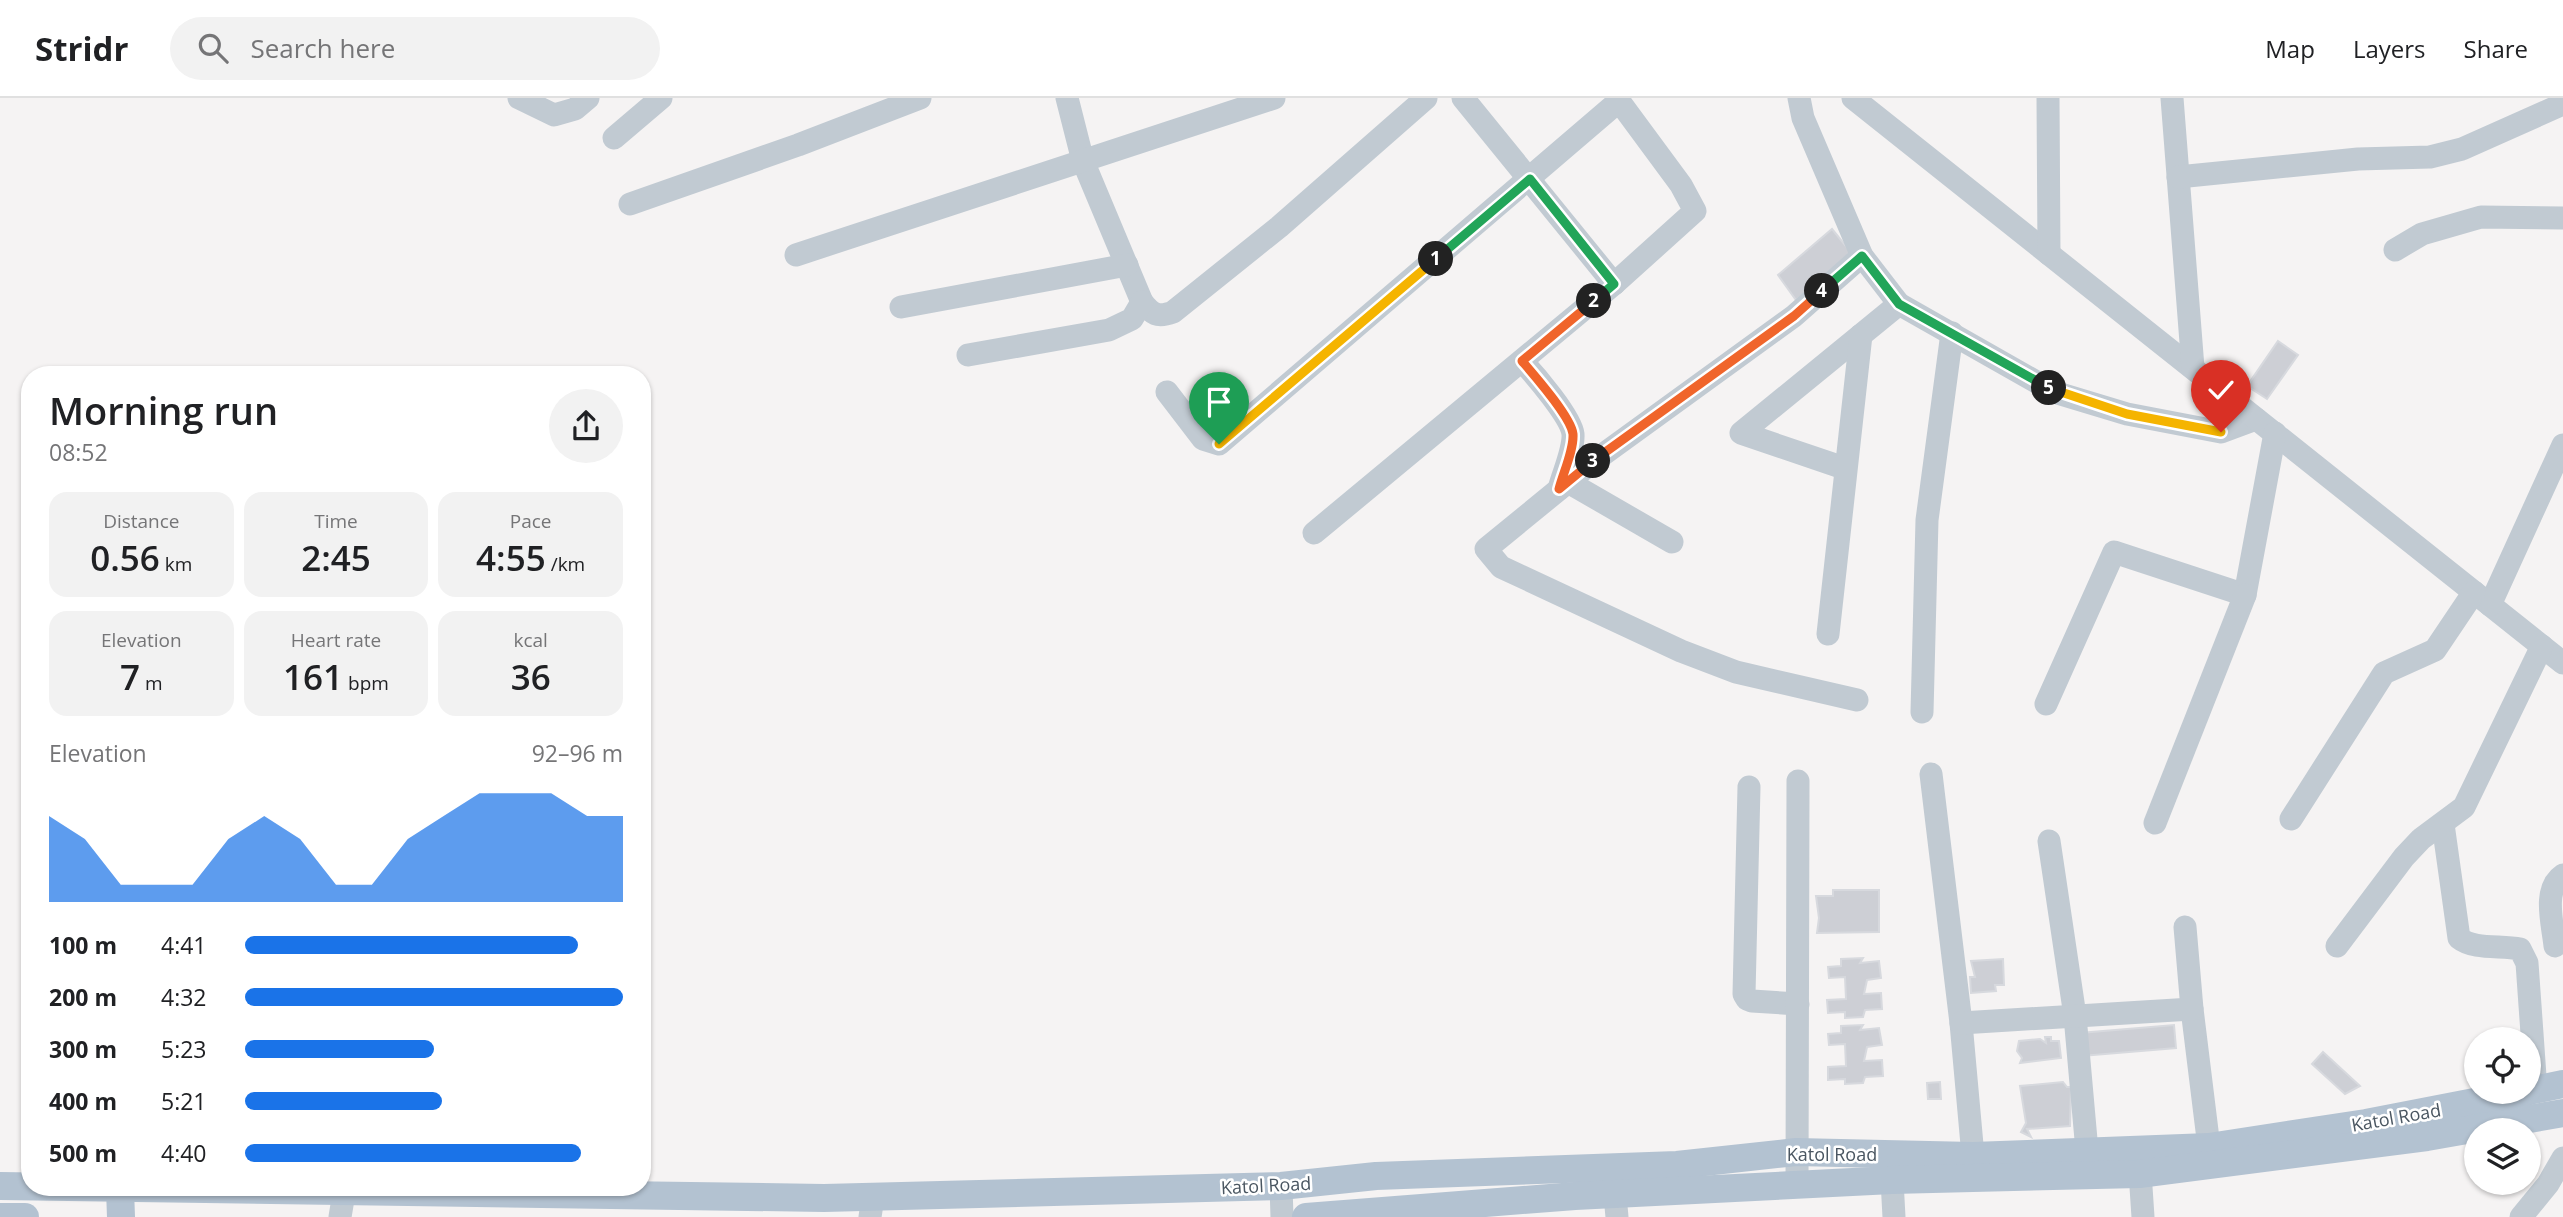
<!DOCTYPE html>
<meta charset="utf-8">
<style>
:root{--surface:#fff;--page:#f2f2f2;--text:#202124;--muted:#757577;--line:#e0e0e0;--accent:#1a73e8}
body{margin:0;font-family:"Open Sans",sans-serif;background:var(--page);color:var(--text);height:100vh;display:flex;flex-direction:column;font-size:26px;white-space:nowrap}
*{box-sizing:border-box;margin:0}
p{font-size:23px;color:var(--muted)}
.icon{flex:none;width:38px;height:38px;fill:none;stroke:currentColor;stroke-width:2;stroke-linecap:round;stroke-linejoin:round}
.map{position:relative;flex:1;overflow:hidden}
.sheet{position:absolute;left:21px;top:268px;width:630px;height:830px;display:flex;flex-direction:column;background:var(--surface);border-radius:28px;box-shadow:0 2px 5px #0004}
.sheet>*{flex:none}
.buttons{position:absolute;left:2464px;top:929px;display:grid;gap:14px}
.buttons a{display:grid;place-items:center;width:77px;height:77px;border-radius:50%;background:var(--surface);box-shadow:0 2px 5px #0004;font-size:35px}
.pin{position:absolute;display:grid;place-items:center;width:60px;height:60px;color:#fff;margin:-72px -30px;border-radius:50% 50% 50% 0;rotate:-45deg;box-shadow:0 0 7px #0007}
.pin .icon{rotate:45deg}
.km{position:absolute;width:35px;height:35px;margin:-18px;border-radius:50%;background:#222;color:#fff;font-size:19px;line-height:35px;text-align:center}
.round{display:grid;place-items:center;flex:none;width:74px;height:74px;border-radius:37px;background:var(--page)}
.headline{display:flex;align-items:center;justify-content:space-between;height:119px;padding:0 28px}
h1{font-size:38px;font-weight:600;line-height:52px}
.stats{display:grid;grid-template-columns:repeat(3,1fr);gap:10px;height:119px;padding:7px 28px}
.stats div{display:grid;align-content:center;border-radius:18px;background:var(--page);text-align:center}
.stats b{font-size:35px;font-weight:600}
.stats small{font-size:19px;font-weight:400}
.stats p{font-size:19px}
.chart{height:196px;padding:14px 28px}
.chart p{display:flex;justify-content:space-between}
.chart svg{width:100%;height:126px;margin-top:7px;fill:var(--accent);opacity:.7}
ul{padding:0 28px;list-style:none;font-size:23px}
li{display:grid;grid-template-columns:112px 84px 1fr;align-items:center;height:52px}
li i{height:18px;border-radius:9px;background:var(--accent)}
header{display:flex;align-items:center;gap:42px;box-sizing:border-box;height:98px;padding:0 35px;background:var(--surface);border-bottom:2px solid var(--line)}
header strong{font-size:33px}
nav{display:flex;gap:38px;margin-inline-start:auto;font-size:24px}
.search{width:490px;height:63px;background:var(--page);display:flex;align-items:center;gap:18px;box-sizing:border-box;padding:0 24px;border-radius:38px;color:var(--muted);font-size:26px}
.map>svg:first-child{display:block}
</style>
<header>
<strong>Stridr</strong>
<div class="search"><svg class="icon" aria-label="search" viewBox="0 0 24 24"><circle cx="10" cy="10" r="6"/><path d="M15 15l6 6"/></svg>Search here</div>
<nav><a>Map</a><a>Layers</a><a>Share</a></nav>
</header>
<div class="map">
<svg width="2563" height="1119" viewBox="0 0 2563 1119">
<rect width="100%" height="100%" fill="#f5f3f3"/>
<g fill="#cdcfd5" stroke="#d7d9de" stroke-width="2">
<polygon points="1832,131 1854,158 1796,202 1778,177"/>
<polygon points="2278,243 2298,257 2267,301 2247,288"/>
<polygon points="1833,792 1879,792 1879,834 1817,835 1819,820 1816,798 1833,798"/>
<polygon points="1863,860 1860,865 1879,863 1881,880 1867,882 1864,896 1881,895 1882,911 1865,912 1863,919 1845,920 1845,914 1828,915 1827,902 1846,901 1845,879 1829,880 1828,869 1841,868 1841,861"/>
<polygon points="2003,861 2004,887 1995,887 1996,893 1971,895 1970,879 1975,879 1971,863"/>
<polygon points="1863,927 1860,932 1879,930 1882,947 1867,949 1864,963 1882,962 1883,978 1865,979 1863,985 1845,986 1845,981 1828,982 1828,969 1846,968 1845,946 1829,947 1828,936 1841,935 1841,928"/>
<polygon points="2174,927 2176,950 2082,958 2080,935"/>
<polygon points="2045,939 2051,939 2051,943 2059,943 2061,960 2020,965 2022,960 2017,953 2019,943 2040,941 2046,945"/>
<polygon points="2323,954 2360,988 2345,996 2312,966"/>
<polygon points="1940,984 1941,1001 1928,1001 1927,985"/>
<polygon points="2063,984 2067,989 2071,989 2070,1028 2027,1031 2031,1039 2021,1034 2026,1025 2020,988"/>
</g>
<g fill="none" stroke-linecap="round" stroke-linejoin="round">
<g stroke="#c1cad2" stroke-width="23">
<polyline points="519,0 554,17 575,11 588,0"/>
<path d="M1067,0L1083,63L1142,204C1152,216 1157,220 1173,214L1279,129L1426,0"/>
<polyline points="1463,0 1614,186"/>
<polyline points="1799,0 1803,20 1862,158 1899,206 2054,294 2127,316 2221,334 2256,321"/>
<polyline points="1853,0 2563,565"/>
<polyline points="2048,0 2049,156"/>
<polyline points="2172,0 2193,270"/>
<polyline points="614,40 661,0"/>
<polyline points="2178,79 2358,61 2430,59 2462,51 2563,6"/>
<polyline points="630,106 798,47 920,0"/>
<polyline points="2395,152 2422,136 2481,119 2563,120"/>
<polyline points="796,157 1274,0"/>
<polyline points="901,209 1127,167"/>
<polyline points="968,257 1109,232 1132,221 1142,204"/>
<path d="M1522,263C1535,277 1571,319 1573,336C1574,352 1563,375 1559,391"/>
<polyline points="1167,294 1203,341 1219,346 1619,3 1681,87 1695,113 1614,186 1314,435"/>
<polyline points="1844,370 1741,335 1899,206"/>
<polyline points="1568,384 1672,444"/>
<polyline points="2490,507 2563,347"/>
<polyline points="1828,536 1861,237"/>
<polyline points="1857,602 1736,574 1681,553 1501,469 1486,451 1590,366 1794,218 1862,158"/>
<polyline points="2046,606 2114,454 2245,497 2275,335"/>
<polyline points="1922,614 1927,422 1952,235"/>
<polyline points="1931,676 1961,925 1973,1058"/>
<polyline points="1749,689 1744,896 1747,901 1752,903 1798,906"/>
<polyline points="2291,721 2384,575 2435,552 2474,494"/>
<polyline points="2155,725 2245,497"/>
<path d="M2443,726L2459,840C2474,852 2501,847 2520,851L2527,865L2536,992"/>
<polyline points="2049,743 2075,918 2087,1053"/>
<polyline points="2337,848 2404,759 2421,741 2464,709 2542,548"/>
<path d="M2555,848C2553,827 2542,791 2563,777"/>
<polyline points="2192,911 2209,1049"/>
<polyline points="1961,925 2192,911 2185,829"/>
<polyline points="2139,1059 2143,1119"/>
<polyline points="1892,1082 1894,1119"/>
<polyline points="1797,1086 1798,683"/>
<polyline points="1281,1088 1282,1119"/>
<polyline points="1615,1097 1617,1119"/>
<polyline points="340,1119 344,1095"/>
<polyline points="870,1119 873,1099"/>
<polyline points="2521,1119 2548,1086 2563,1060"/>
</g>
<g stroke="#b3c2d1" stroke-width="28">
<polyline points="2529,993 2563,986"/>
<polyline points="0,1088 824,1100 1281,1088 1376,1078 1677,1067 1796,1054 1973,1058 2209,1049 2366,1025 2526,994"/>
<polyline points="120,1091 121,1119"/>
<polyline points="0,1119 25,1119"/>
<polyline points="1306,1119 1575,1098 1892,1082 2139,1076 2427,1039 2563,1015"/>
</g>
</g>
<g fill="none" stroke-linecap="round" stroke-linejoin="round">
<defs>
<polyline id="split-1" points="1219,346 1436,161"/>
<polyline id="split-2" points="1436,161 1530,81 1614,186 1594,203"/>
<path id="split-3" d="M1593,363L1559,391C1563,375 1574,352 1573,336C1571,319 1534,277 1522,263L1594,203"/>
<polyline id="split-4" points="1593,363 1794,218 1822,193"/>
<polyline id="split-5" points="1822,193 1862,158 1899,206 2049,290"/>
<polyline id="split-6" points="2049,290 2127,316 2221,334"/>
</defs>
<use href="#split-1" stroke="#fff" stroke-width="14"/>
<use href="#split-2" stroke="#fff" stroke-width="14"/>
<use href="#split-3" stroke="#fff" stroke-width="14"/>
<use href="#split-4" stroke="#fff" stroke-width="14"/>
<use href="#split-5" stroke="#fff" stroke-width="14"/>
<use href="#split-6" stroke="#fff" stroke-width="14"/>
<use href="#split-1" stroke="#f5b400" stroke-width="9"/>
<use href="#split-2" stroke="#22a559" stroke-width="9"/>
<use href="#split-3" stroke="#f0652b" stroke-width="9"/>
<use href="#split-4" stroke="#f0652b" stroke-width="9"/>
<use href="#split-5" stroke="#22a559" stroke-width="9"/>
<use href="#split-6" stroke="#f5b400" stroke-width="9"/>
</g>
<g text-anchor="middle" dominant-baseline="central" stroke-width="5" stroke-linejoin="round" paint-order="stroke">
<g font-size="18" fill="#4a5661" stroke="#fff">
<text transform="translate(2396 1019) rotate(-10)">Katol Road</text>
<text x="1832" y="1056">Katol Road</text>
<text transform="translate(1266 1087) rotate(-3)">Katol Road</text>
</g>
</g>
</svg>
<div class="buttons">
<a><svg class="icon" aria-label="locate" viewBox="0 0 24 24"><circle cx="12" cy="12" r="6"/><path d="M12 2v4M12 18v4M2 12h4M18 12h4"/></svg></a>
<a><svg class="icon" aria-label="layers" viewBox="0 0 24 24"><path d="M12 4l9 5-9 5-9-5zM3 14l9 5 9-5"/></svg></a>
</div>
<div class="pin" style="left:1219px;top:346px;background:#1e9e55"><svg class="icon" aria-label="arrive" viewBox="0 0 24 24"><path d="M6 21V4h12l-3 4 3 4H6"/></svg></div>
<div class="pin" style="left:2221px;top:334px;background:#d93025"><svg class="icon" aria-label="check" viewBox="0 0 24 24"><path d="M5 12l5 5 9-10"/></svg></div>
<b class="km" style="left:1436px;top:161px">1</b>
<b class="km" style="left:1594px;top:203px">2</b>
<b class="km" style="left:1593px;top:363px">3</b>
<b class="km" style="left:1822px;top:193px">4</b>
<b class="km" style="left:2049px;top:290px">5</b>
<section class="sheet">
<div class="headline"><div><h1>Morning run</h1><p>08:52</p></div><a class="round"><svg class="icon" aria-label="share" viewBox="0 0 24 24"><path d="M12 15V3M7 8l5-5 5 5M5 13v7h14v-7"/></svg></a></div>
<div class="stats">
<div><p>Distance</p><b>0.56<small> km</small></b></div>
<div><p>Time</p><b>2:45</b></div>
<div><p>Pace</p><b>4:55<small> /km</small></b></div>
</div>
<div class="stats">
<div><p>Elevation</p><b>7<small> m</small></b></div>
<div><p>Heart rate</p><b>161<small> bpm</small></b></div>
<div><p>kcal</p><b>36</b></div>
</div>
<div class="chart"><p><span>Elevation</span>92–96 m</p>
<svg viewBox="0 0 160 44" preserveAspectRatio="none"><path d="M0 44V14L10 22L20 38L30 38L40 38L50 22L60 14L70 22L80 38L90 38L100 22L110 14L120 6L130 6L140 6L150 14L160 14V44z"/></svg>
</div>
<ul>
<li><b>100 m</b>4:41<i style="width:88%"></i></li>
<li><b>200 m</b>4:32<i style="width:100%"></i></li>
<li><b>300 m</b>5:23<i style="width:50%"></i></li>
<li><b>400 m</b>5:21<i style="width:52%"></i></li>
<li><b>500 m</b>4:40<i style="width:89%"></i></li>
</ul>
</section>
</div>
